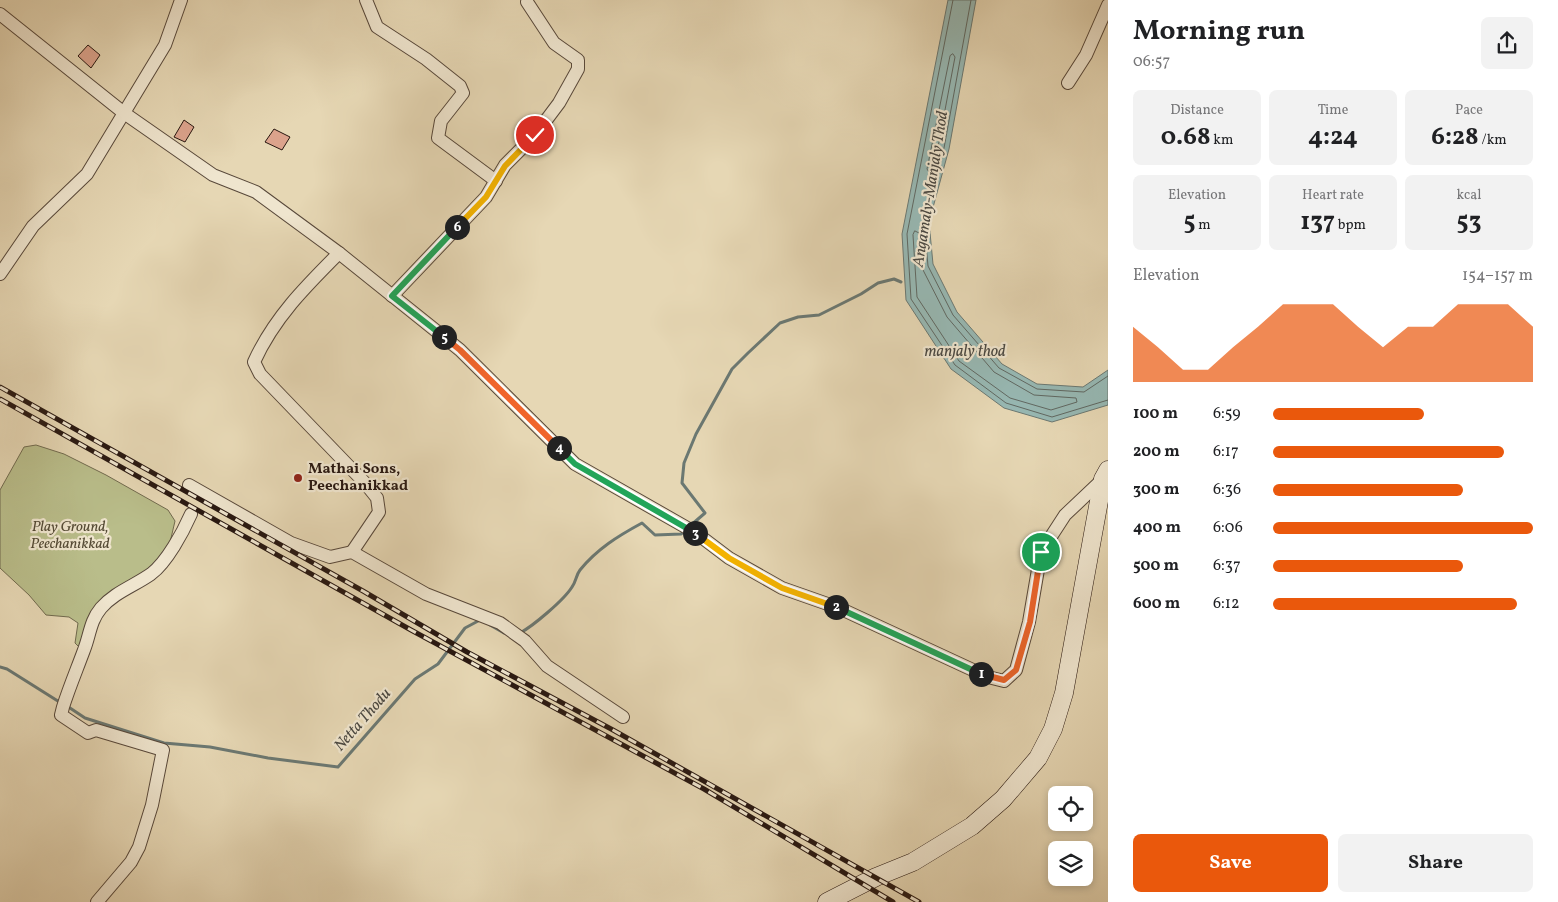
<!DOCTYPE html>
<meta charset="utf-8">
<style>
:root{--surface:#fff;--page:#f2f2f2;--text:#202124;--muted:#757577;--accent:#ea580c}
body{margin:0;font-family:Vollkorn,serif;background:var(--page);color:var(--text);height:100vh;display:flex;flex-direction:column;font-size:19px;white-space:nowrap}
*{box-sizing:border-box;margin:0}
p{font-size:16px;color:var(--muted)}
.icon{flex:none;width:28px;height:28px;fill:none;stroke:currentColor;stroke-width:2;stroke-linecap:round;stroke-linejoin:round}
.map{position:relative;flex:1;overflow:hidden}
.sheet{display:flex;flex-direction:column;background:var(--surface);width:450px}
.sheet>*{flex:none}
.controls{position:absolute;left:1048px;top:786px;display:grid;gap:10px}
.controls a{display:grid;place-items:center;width:45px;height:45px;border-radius:8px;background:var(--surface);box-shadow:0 2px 8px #0003;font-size:25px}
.pin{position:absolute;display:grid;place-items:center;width:42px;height:42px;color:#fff;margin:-21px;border:2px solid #fff;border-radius:50%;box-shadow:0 1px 5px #0007}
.km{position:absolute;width:25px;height:25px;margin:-12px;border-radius:50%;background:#222;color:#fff;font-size:14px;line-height:25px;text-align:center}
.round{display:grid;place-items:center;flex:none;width:52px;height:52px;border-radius:8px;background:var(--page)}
.summary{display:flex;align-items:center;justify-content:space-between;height:85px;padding:0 25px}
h1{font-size:28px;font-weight:700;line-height:38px}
.figures{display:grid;grid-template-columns:repeat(3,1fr);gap:8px;height:85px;padding:5px 25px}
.figures div{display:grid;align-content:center;border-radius:8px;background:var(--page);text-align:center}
.figures b{font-size:25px;font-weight:700}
.figures small{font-size:14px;font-weight:400}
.figures p{font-size:14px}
.chart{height:140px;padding:10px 25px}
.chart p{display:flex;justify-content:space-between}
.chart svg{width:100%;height:90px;margin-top:5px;fill:var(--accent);opacity:.7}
.action{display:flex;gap:10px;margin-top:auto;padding:10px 25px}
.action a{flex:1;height:58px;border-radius:8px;background:var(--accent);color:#fff;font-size:20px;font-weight:700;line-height:58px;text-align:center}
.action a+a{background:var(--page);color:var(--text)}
ul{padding:0 25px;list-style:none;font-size:16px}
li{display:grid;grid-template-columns:80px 60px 1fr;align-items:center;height:38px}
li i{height:12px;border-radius:6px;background:var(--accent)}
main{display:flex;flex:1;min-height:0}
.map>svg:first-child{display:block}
</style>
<main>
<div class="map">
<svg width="1108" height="902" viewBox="0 0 1108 902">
<rect width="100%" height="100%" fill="#e6d7b4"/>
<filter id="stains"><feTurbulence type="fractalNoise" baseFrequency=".004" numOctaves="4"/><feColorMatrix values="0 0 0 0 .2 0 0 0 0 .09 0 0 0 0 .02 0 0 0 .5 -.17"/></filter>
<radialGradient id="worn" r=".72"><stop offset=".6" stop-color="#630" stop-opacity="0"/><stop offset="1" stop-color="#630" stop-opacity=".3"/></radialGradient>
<polygon fill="#b9bd8a" stroke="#716a4e" points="36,445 64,454 106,475 168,510 175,521 168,551 154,566 118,587 81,649 75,643 78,623 69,617 46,615 29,595 0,568 0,490 24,447"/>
<polygon fill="#97b8b3" stroke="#6b7872" points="948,0 976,0 949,149 929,222 933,264 957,312 1002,364 1037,384 1083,387 1108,370 1108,405 1052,422 1004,408 951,369 906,300 902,234"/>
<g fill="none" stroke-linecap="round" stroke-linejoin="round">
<g stroke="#606862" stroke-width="1">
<polyline points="953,0 907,234 911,299 955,365 1006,403 1052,417 1108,400"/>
<polyline points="971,0 944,148 924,221 928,266 953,315 999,368 1037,389 1084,392 1108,376"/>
<polygon points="953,54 955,57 938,147 931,170 929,172 927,169 950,56"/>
<polygon points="915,231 919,233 922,268 947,317 994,372 1034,395 1076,398 1077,402 1051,410 1010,398 959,361 917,297 913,235"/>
</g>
<g stroke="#6b7872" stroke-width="3">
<polyline points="690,526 705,513 682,483 684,463 696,434 732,369 748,353 780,323 798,317 819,315 861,294 878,283 894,279 901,282"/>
<polyline points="490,625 504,633"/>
<path d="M520,633C533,626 564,600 572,587C576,582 576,575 580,570C597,549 618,536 642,523L655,535L681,534L685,531"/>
<polyline points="0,667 7,669 61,703"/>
<polyline points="67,706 85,718 164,743 210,747 268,758 338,767 415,679 438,664 465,628 480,620"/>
</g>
</g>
<g fill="#dca38c" stroke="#291811">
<polygon points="88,45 100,55 91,68 78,56"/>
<polygon points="184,120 194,127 185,142 174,137"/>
<polygon points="274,129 290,137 282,150 265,142"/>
</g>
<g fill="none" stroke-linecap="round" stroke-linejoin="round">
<defs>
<g id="street">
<polyline points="366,0 377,27 426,59 460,86 463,93 441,121 438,138 496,181"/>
<polyline points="0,14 124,113 213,175 256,192 339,253 460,350 575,464 696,533 729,558 782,588 839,608 988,677 1004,681 1016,670 1029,622 1041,552 1065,515 1103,479"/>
<polyline points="1068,83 1086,55 1108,5"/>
<path d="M339,253C305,287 274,318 254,362L260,374L365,483L377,498L379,512L352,552"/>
<polyline points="0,274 33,226 87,174 165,45 181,0"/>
<polyline points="392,296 486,197 505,165 535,135 559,103 578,69 578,60 554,43 527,2"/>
<polyline points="189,485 291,543 330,557 352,552 426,594 500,623 525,641 547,666 623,717"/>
<path d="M97,902L131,862L139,847L152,805L163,750L96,730L88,733L61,715L63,707C69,688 77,669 84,650C90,635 90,621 101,608C115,592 134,586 151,574C167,562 183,532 191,514"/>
</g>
<polyline id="secondary" points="827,902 876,877 913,862 972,826 1003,799 1038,758 1053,729 1064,693 1103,479 1108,470"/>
</defs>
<use href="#street" stroke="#58483a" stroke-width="14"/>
<use href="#secondary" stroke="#291811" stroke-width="19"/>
<use href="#street" stroke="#efe5ce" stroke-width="12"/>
<use href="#secondary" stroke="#efe5ce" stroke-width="18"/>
<defs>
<g id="rail">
<polyline points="0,387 363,591 467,652 613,730 919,902"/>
<polyline points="0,399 411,630 704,789 893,902"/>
</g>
</defs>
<use href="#rail" stroke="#291811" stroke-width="5"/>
<use href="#rail" stroke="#efe5ce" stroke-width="3" stroke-dasharray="9" stroke-linecap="butt"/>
</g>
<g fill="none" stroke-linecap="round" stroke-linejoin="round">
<defs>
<polyline id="split-1" points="981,674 1004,680 1016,670 1030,622 1041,552"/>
<polyline id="split-2" points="836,607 981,674"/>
<polyline id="split-3" points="695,533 729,558 782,588 836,607"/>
<polyline id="split-4" points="559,448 575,464 695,533"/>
<polyline id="split-5" points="444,337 460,350 559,448"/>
<polyline id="split-6" points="444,337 392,296 457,227"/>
<polyline id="split-7" points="457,227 486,197 505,166 535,135"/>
</defs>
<use href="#split-1" stroke="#fff" stroke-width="10"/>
<use href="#split-2" stroke="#fff" stroke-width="10"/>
<use href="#split-3" stroke="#fff" stroke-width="10"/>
<use href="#split-4" stroke="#fff" stroke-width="10"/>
<use href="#split-5" stroke="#fff" stroke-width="10"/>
<use href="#split-6" stroke="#fff" stroke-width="10"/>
<use href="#split-7" stroke="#fff" stroke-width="10"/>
<use href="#split-1" stroke="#f0652b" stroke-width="6"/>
<use href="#split-2" stroke="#22a559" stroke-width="6"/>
<use href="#split-3" stroke="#f5b400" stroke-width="6"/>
<use href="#split-4" stroke="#22a559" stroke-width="6"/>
<use href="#split-5" stroke="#f0652b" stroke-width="6"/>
<use href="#split-6" stroke="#22a559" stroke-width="6"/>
<use href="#split-7" stroke="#f5b400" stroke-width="6"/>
</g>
<circle fill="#8f2418" stroke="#efe5ce" stroke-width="2" cx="298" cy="478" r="5"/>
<g text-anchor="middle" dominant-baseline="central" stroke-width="4.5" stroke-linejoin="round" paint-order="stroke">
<g font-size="15" font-weight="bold" fill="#291811" stroke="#efe5ce" text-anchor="start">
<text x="308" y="469">Mathai Sons,<tspan x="308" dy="17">Peechanikkad</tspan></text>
</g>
<g font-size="15" font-style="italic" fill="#544a35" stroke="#efe5ce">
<text x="70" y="527">Play Ground,<tspan x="70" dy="17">Peechanikkad</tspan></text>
</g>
<g font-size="16" font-style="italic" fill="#4a4842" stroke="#efe5ce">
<text transform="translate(931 189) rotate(-81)">Angamaly-Manjaly Thod</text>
<text x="965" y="352">manjaly thod</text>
<text transform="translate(363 720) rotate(-49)">Netta Thodu</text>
</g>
</g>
<rect width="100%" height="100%" filter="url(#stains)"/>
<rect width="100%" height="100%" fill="url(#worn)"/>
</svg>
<div class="controls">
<a><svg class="icon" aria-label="locate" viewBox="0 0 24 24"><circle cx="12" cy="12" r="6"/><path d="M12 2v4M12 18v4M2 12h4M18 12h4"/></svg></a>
<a><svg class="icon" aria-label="layers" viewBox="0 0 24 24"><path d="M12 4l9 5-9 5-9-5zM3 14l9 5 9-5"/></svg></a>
</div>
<div class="pin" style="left:1041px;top:552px;background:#1e9e55"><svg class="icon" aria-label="arrive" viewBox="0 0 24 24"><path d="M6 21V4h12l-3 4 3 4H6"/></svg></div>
<div class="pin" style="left:535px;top:135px;background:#d93025"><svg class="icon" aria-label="check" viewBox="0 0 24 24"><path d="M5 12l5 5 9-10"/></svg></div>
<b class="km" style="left:981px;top:674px">1</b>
<b class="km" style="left:836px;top:607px">2</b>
<b class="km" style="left:695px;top:533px">3</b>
<b class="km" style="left:559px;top:448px">4</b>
<b class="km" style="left:444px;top:337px">5</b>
<b class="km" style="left:457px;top:227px">6</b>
</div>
<section class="sheet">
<div class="summary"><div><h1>Morning run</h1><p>06:57</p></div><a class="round"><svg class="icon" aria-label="share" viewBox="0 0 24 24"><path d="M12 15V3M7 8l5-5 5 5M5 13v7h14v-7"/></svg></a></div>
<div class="figures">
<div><p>Distance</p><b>0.68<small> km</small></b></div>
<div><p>Time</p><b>4:24</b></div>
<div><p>Pace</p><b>6:28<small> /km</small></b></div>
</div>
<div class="figures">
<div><p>Elevation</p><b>5<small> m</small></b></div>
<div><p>Heart rate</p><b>137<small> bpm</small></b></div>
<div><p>kcal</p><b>53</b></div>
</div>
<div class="chart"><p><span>Elevation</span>154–157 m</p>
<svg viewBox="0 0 160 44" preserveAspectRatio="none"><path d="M0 44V17L10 27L20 38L30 38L40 27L50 17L60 6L70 6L80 6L90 17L100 27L110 17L120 17L130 6L140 6L150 6L160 17V44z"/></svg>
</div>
<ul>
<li><b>100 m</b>6:59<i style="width:58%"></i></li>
<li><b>200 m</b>6:17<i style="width:89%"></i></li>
<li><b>300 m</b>6:36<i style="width:73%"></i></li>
<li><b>400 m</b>6:06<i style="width:100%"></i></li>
<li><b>500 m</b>6:37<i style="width:73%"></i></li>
<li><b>600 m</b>6:12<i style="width:94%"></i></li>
</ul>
<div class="action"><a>Save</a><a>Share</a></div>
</section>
</main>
